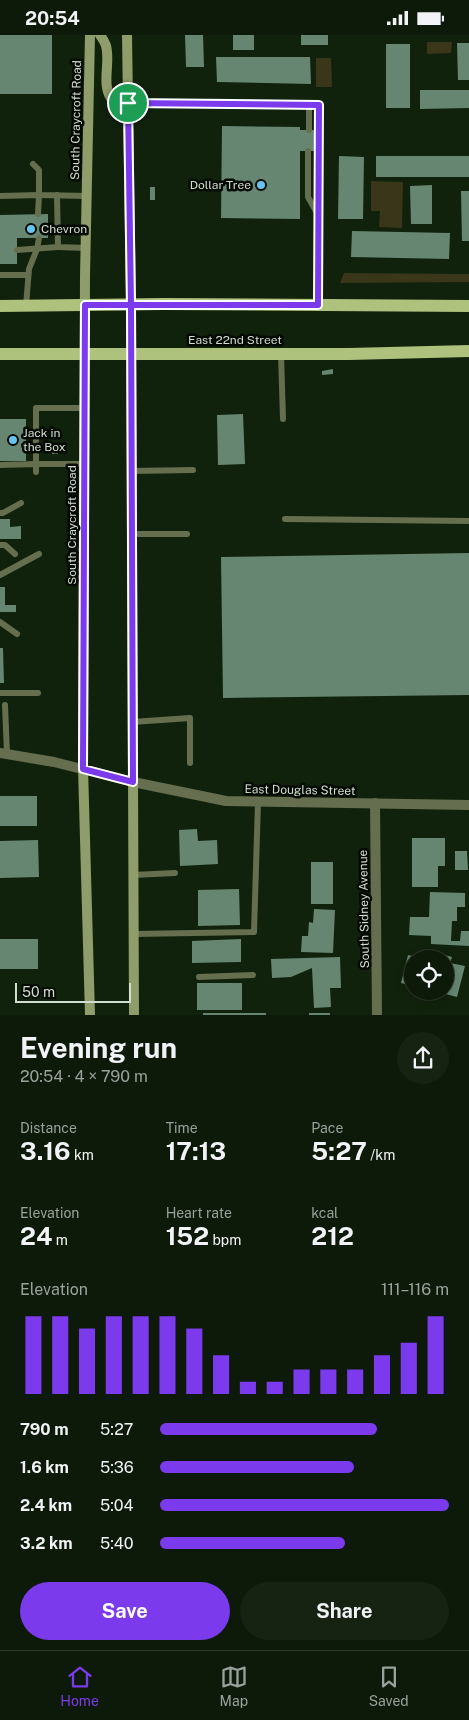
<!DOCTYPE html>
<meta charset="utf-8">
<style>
:root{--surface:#0d1a09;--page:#162312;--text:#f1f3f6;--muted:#9aa19c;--line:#2d382a;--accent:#7c3aed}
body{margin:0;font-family:"Public Sans",sans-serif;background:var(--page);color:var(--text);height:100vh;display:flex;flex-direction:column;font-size:19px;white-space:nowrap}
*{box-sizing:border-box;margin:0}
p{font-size:16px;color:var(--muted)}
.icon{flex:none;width:28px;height:28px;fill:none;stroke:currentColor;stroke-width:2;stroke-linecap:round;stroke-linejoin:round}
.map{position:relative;height:980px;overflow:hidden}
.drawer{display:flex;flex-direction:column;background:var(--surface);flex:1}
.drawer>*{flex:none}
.buttons{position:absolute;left:404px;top:915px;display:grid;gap:10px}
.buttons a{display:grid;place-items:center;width:50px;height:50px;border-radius:50%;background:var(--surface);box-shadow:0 2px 8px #0003,0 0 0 1px var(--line);font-size:25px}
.scale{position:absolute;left:15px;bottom:12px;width:116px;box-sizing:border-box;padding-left:5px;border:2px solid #d1ddce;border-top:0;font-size:14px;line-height:18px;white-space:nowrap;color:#d1ddce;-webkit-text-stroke:4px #040a03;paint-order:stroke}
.pin{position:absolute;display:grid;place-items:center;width:42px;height:42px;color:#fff;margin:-21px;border:2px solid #fff;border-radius:50%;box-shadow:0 1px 5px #0007}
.round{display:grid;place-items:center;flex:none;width:52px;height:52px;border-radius:26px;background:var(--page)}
.summary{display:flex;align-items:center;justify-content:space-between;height:85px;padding:0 20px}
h1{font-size:28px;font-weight:700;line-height:38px}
.figures{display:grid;grid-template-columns:repeat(3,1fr);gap:8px;height:85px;padding:5px 20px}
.figures div{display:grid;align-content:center}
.figures b{font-size:25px;font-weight:700}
.figures small{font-size:14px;font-weight:400}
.figures p{font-size:14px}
.chart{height:140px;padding:10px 20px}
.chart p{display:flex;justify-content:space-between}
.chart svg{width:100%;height:90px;margin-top:5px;stroke:var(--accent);stroke-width:6}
.action{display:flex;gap:10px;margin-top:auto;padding:10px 20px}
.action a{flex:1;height:58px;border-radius:30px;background:var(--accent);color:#fff;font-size:20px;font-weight:700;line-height:58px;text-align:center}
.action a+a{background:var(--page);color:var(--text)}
ul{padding:0 20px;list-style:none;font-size:16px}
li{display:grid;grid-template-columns:80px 60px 1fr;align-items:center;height:38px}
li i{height:12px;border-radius:6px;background:var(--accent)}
.status{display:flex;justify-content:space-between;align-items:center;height:35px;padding:0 25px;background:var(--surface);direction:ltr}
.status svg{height:14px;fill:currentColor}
.dock{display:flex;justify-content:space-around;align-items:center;height:70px;border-top:1px solid var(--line);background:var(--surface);font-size:14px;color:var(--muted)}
.dock a{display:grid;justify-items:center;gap:2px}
.dock .on{color:var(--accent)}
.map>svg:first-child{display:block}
</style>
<div class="status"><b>20:54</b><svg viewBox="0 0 49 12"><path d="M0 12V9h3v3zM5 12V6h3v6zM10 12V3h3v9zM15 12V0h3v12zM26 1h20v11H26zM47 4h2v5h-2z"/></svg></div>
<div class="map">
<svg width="469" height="980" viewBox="0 0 469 980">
<rect width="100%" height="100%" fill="#11220c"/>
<g fill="#39361a">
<polygon points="427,7 452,7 451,18 427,19"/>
<polygon points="331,23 332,52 316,52 316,23"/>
<polygon points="371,146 403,147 402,193 379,192 380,176 371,176"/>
<polygon points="344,238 469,239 469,247 340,248"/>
</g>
<g fill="#668672">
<rect x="0" y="0" width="52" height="59"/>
<polygon points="185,0 203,0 204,32 186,32"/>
<rect x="233" y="0" width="21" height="15"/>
<rect x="301" y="0" width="27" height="10"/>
<polygon points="457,8 469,8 469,45 458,45"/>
<rect x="386" y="9" width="24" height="64"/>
<polygon points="216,22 310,22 311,49 217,47"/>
<polygon points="420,55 469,55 469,73 420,74"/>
<polygon points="222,91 300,92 300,95 315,95 315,116 300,116 300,184 221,183"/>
<polygon points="339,121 364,122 363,184 338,184"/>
<rect x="376" y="121" width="93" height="21"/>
<polygon points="432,150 432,189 411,189 410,151"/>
<rect x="150" y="152" width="5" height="13"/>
<polygon points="461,156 469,156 469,206 462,206"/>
<polygon points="48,179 48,203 17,203 17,229 0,229 0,180"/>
<polygon points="352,196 450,198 449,224 351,222"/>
<polygon points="333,334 333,339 322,340 322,336"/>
<polygon points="243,379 245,429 218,430 217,380"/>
<rect x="0" y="384" width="26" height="42"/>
<rect x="52" y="409" width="6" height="10"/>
<polygon points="0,484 10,484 10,492 21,491 21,504 0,504"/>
<polygon points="469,518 469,660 223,663 221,522"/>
<polygon points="0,552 5,552 5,570 16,570 16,577 0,577"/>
<polygon points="0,613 3,613 4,648 0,648"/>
<rect x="0" y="761" width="37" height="30"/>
<polygon points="197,794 198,806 217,805 218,829 180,831 179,795"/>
<polygon points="412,803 445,803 445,831 438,831 438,852 412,852"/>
<polygon points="38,805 39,842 0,843 0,806"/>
<polygon points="455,816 467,816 468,835 455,835"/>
<rect x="311" y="827" width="22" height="42"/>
<polygon points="239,854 240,890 198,891 198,855"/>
<polygon points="430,857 465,858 465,872 457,872 457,886 452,886 451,906 460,906 461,896 469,896 469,911 431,909 431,901 409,900 410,882 429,882"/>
<polygon points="314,874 335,875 333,918 301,917 302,901 308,901 309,887 313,888"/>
<rect x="0" y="904" width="38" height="30"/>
<polygon points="241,904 241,927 192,928 192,906"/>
<polygon points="437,918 452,922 450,928 465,931 457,962 438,957 445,956 445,924 436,924"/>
<polygon points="408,920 421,923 412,924 412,951 401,948"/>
<polygon points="340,922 341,953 330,953 331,972 314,973 312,933 291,942 272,943 271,924"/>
<rect x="197" y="948" width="45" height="27"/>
<rect x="203" y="978" width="63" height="2"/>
<rect x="309" y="978" width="21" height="2"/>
</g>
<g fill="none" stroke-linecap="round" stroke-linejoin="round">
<g stroke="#656e4e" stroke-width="6">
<polyline points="128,68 319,69 318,270"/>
<polyline points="306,69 309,74 309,95"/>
<polyline points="308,116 308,162 317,178"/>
<polyline points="33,129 39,135 39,160 87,161"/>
<polyline points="57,160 58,212 86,213"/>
<polyline points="0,161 39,160 38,179"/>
<polyline points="17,215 58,212"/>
<polyline points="0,240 28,240"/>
<polyline points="26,271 29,234 37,214 39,203"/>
<polyline points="281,319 283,384"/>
<polyline points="84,429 36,429 36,373 85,373"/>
<polyline points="0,430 36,429 36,437"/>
<polyline points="131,436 193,435"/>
<polyline points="0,478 3,478 21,468"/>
<polyline points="285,484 469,486"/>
<polyline points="131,499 187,499"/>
<polyline points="0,510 5,510 15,519"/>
<polyline points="0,540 39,519"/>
<polyline points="0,587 17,599"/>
<polyline points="0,658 38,658"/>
<polyline points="5,670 7,719"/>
<polyline points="132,687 190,683 190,728"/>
<polyline points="133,840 175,838"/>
<polyline points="134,899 254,897 258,767"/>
<polyline points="199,942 253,940"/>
</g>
<g stroke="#656e4e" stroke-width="10">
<polyline points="0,718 54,727 133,747 226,766 469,770"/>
<polyline points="375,768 377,980"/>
</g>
<g stroke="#8e9d69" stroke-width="10">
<polyline points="90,0 85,241 83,733 90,980"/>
<path d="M100,0C102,3 105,7 106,11C111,28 100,51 113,66L128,68"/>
<polyline points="127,0 131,269 134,980"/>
</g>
<g stroke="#aec17d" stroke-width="12">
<polyline points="0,271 164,269 469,271"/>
<polyline points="0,319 349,319 469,316"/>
</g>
</g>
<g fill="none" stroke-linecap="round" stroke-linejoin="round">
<defs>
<polyline id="route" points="128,68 131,270 85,270 83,734 133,747 131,270 318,270 319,70 128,68"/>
</defs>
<use href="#route" stroke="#fff" stroke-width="10"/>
<use href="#route" stroke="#7c3aed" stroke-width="6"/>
</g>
<g fill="#67c4f0" stroke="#040a03" stroke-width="2">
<circle cx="261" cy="150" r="5"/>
<circle cx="31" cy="194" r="5"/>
<circle cx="13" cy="405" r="5"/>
</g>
<g text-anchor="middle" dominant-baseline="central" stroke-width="5" stroke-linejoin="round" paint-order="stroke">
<g font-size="12" fill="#d1ddce" stroke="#040a03">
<text transform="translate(76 85) rotate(-89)">South Craycroft Road</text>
<text x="235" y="305">East 22nd Street</text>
<text transform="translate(72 490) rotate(-90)">South Craycroft Road</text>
<text transform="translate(300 755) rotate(1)">East Douglas Street</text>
<text transform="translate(364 874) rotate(-91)">South Sidney Avenue</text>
</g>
<g font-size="12" fill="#d1ddce" stroke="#040a03" text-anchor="start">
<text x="251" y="150" text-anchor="end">Dollar Tree</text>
<text x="41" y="194">Chevron</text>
<text x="23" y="398">Jack in<tspan x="23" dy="14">the Box</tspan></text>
</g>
</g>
</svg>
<div class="buttons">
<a><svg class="icon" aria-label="locate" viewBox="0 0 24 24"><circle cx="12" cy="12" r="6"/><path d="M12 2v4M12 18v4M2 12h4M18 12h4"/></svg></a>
</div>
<div class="scale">50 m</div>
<div class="pin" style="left:128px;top:68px;background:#1e9e55"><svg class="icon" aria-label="arrive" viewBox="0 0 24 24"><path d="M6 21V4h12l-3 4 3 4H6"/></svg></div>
</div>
<section class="drawer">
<div class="summary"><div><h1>Evening run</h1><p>20:54 · 4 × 790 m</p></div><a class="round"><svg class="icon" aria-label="share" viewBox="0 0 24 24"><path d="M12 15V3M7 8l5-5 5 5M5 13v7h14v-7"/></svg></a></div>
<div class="figures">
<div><p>Distance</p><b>3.16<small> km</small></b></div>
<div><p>Time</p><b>17:13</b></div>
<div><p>Pace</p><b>5:27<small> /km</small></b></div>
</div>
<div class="figures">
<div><p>Elevation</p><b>24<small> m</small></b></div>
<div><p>Heart rate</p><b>152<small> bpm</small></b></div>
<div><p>kcal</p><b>212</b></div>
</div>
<div class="chart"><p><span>Elevation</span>111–116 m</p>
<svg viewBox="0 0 160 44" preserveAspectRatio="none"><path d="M5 44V6M15 44V6M25 44V12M35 44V6M45 44V6M55 44V6M65 44V12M75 44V25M85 44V38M95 44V38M105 44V32M115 44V32M125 44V32M135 44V25M145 44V19M155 44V6"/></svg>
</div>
<ul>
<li><b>790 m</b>5:27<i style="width:75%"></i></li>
<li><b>1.6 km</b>5:36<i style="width:67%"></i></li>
<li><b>2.4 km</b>5:04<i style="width:100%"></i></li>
<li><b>3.2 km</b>5:40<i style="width:64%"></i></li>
</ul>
<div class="action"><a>Save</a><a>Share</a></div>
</section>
<nav class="dock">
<a class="on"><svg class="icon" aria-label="home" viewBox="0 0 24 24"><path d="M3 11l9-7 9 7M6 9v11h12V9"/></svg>Home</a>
<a><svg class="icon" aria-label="map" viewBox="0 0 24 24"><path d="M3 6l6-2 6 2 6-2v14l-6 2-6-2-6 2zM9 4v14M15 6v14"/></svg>Map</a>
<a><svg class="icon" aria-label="saved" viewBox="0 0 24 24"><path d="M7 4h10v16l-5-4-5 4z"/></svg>Saved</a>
</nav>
